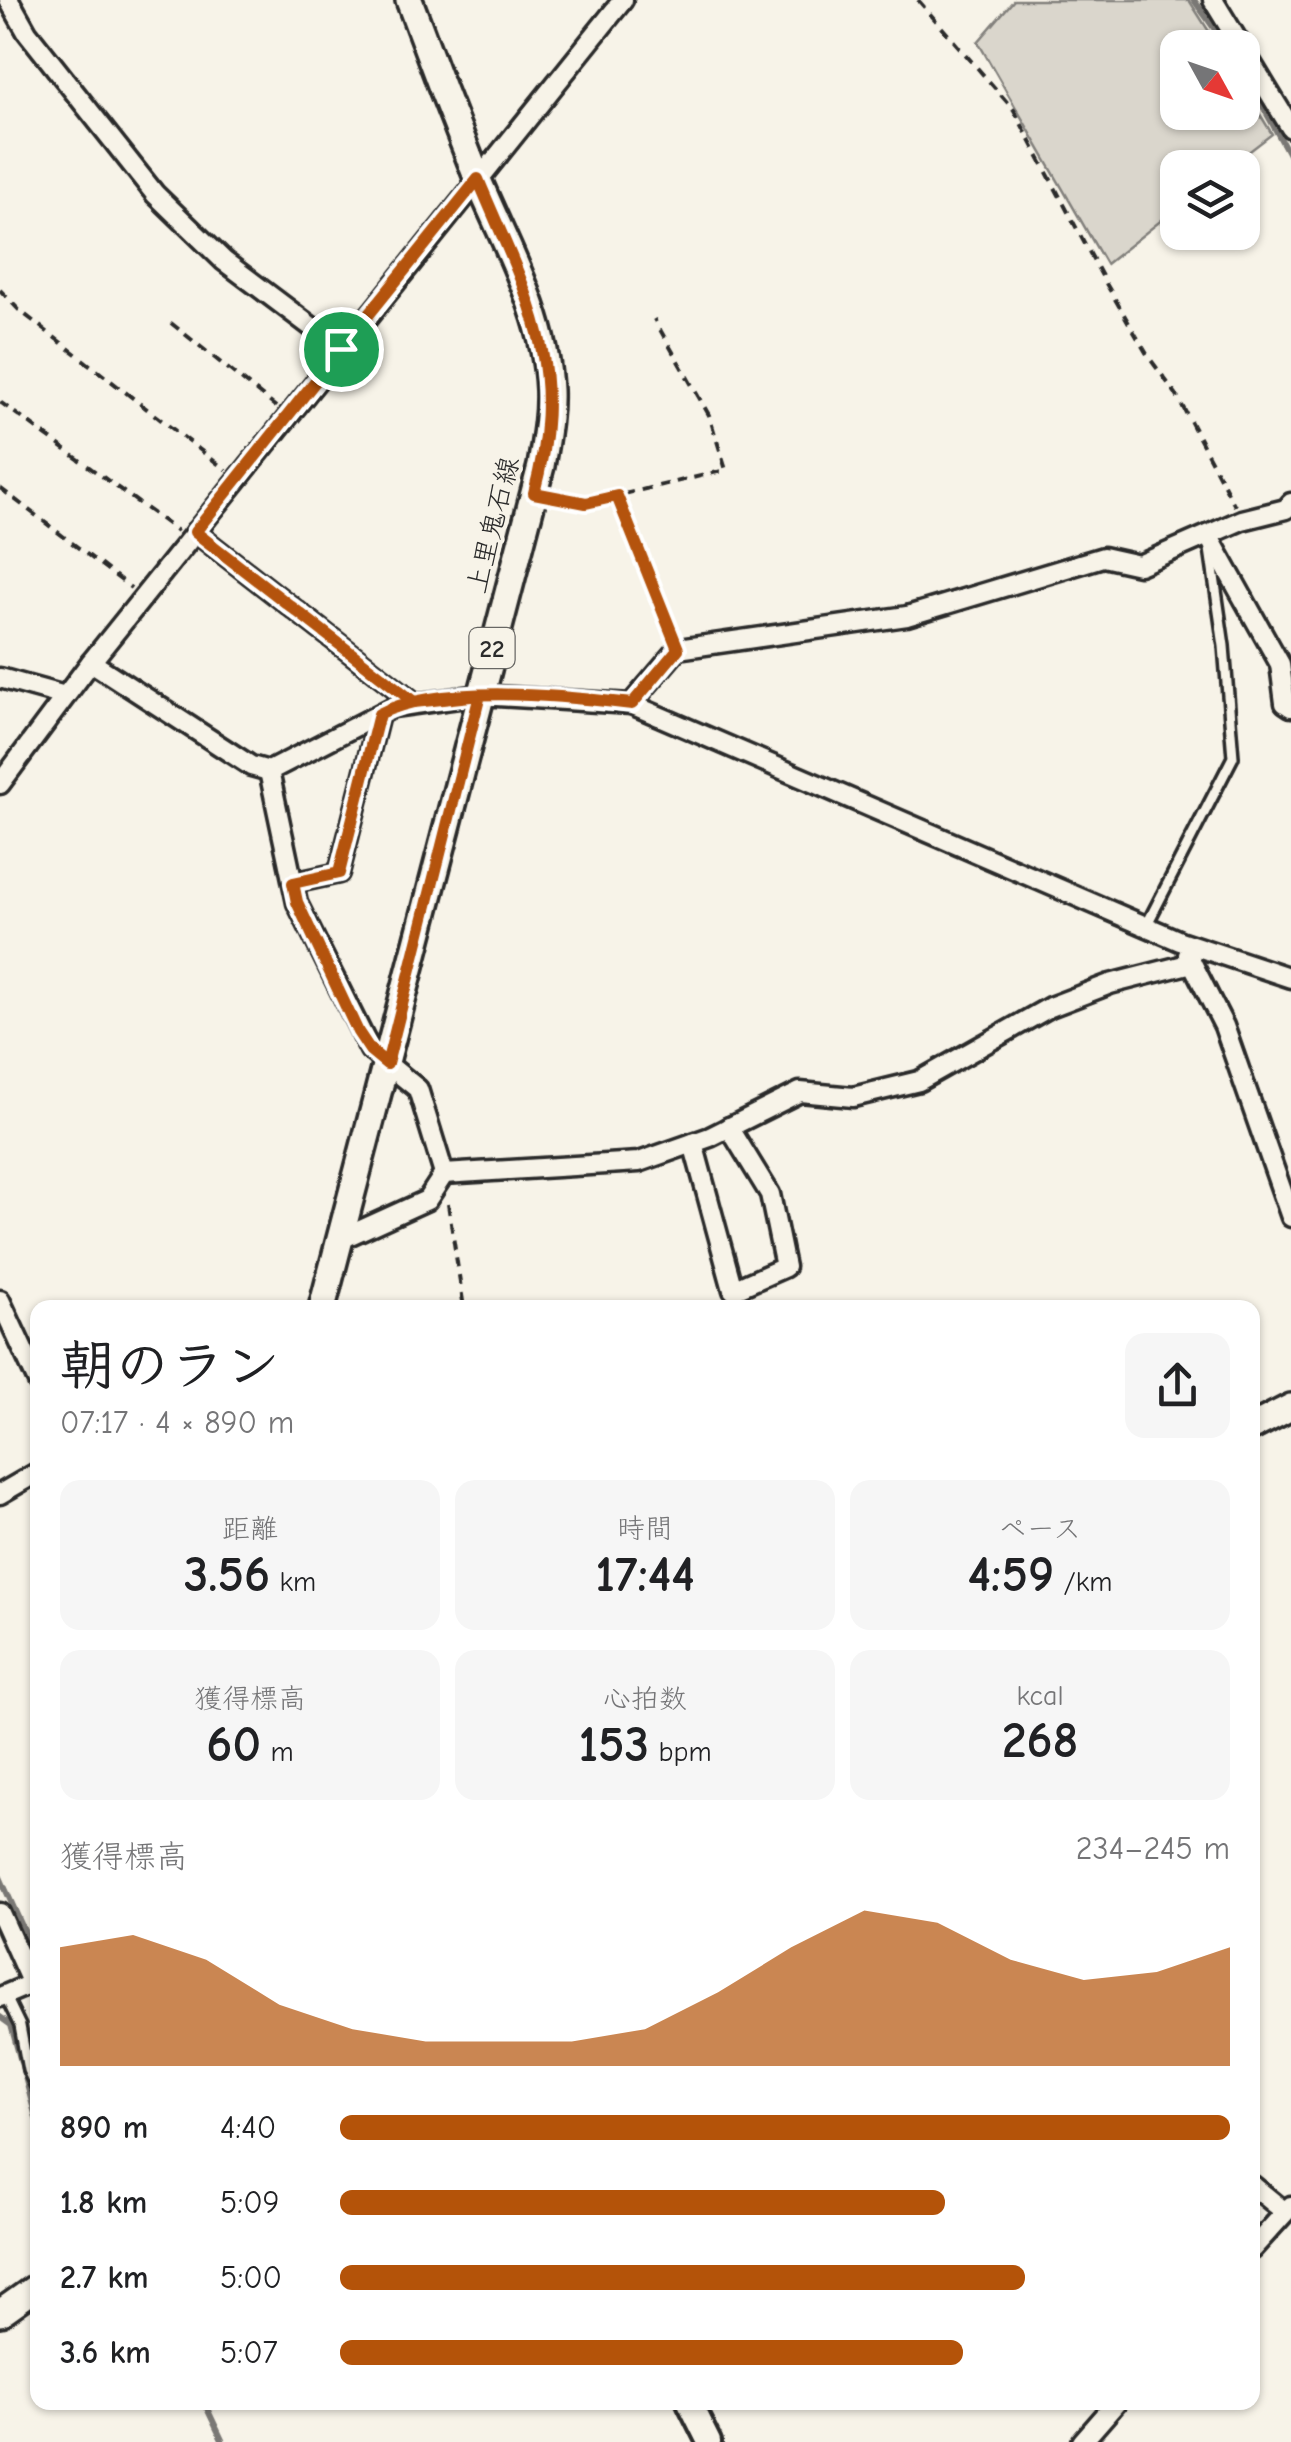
<!DOCTYPE html>
<html lang="ja">
<meta charset="utf-8">
<style>
:root{--surface:#fff;--page:#f6f6f6;--text:#202124;--muted:#757577;--accent:#b45309}
body{margin:0;font-family:"Comic Neue","Klee One",sans-serif;background:var(--page);color:var(--text);height:100vh;display:flex;flex-direction:column;font-size:38px;white-space:nowrap}
*{box-sizing:border-box;margin:0}
p{font-size:32px;color:var(--muted)}
.icon{flex:none;width:55px;height:55px;fill:none;stroke:currentColor;stroke-width:2;stroke-linecap:round;stroke-linejoin:round}
.map{position:relative;flex:1;overflow:hidden}
.drawer{position:absolute;left:30px;top:1300px;width:1230px;height:1110px;display:flex;flex-direction:column;background:var(--surface);border-radius:20px;box-shadow:0 2px 8px #0004}
.drawer>*{flex:none}
.needle{width:65px;rotate:130deg}
.controls{position:absolute;left:1160px;top:30px;display:grid;gap:20px}
.controls a{display:grid;place-items:center;width:100px;height:100px;border-radius:20px;background:var(--surface);box-shadow:0 2px 8px #0004;font-size:50px}
.pin{position:absolute;display:grid;place-items:center;width:85px;height:85px;color:#fff;margin:-42px;border:5px solid #fff;border-radius:50%;box-shadow:0 2px 10px #0007}
.round{display:grid;place-items:center;flex:none;width:105px;height:105px;border-radius:20px;background:var(--page)}
.overview{display:flex;align-items:center;justify-content:space-between;height:170px;padding:0 30px}
h1{font-size:55px;font-weight:600;line-height:75px}
.figures{display:grid;grid-template-columns:repeat(3,1fr);gap:15px;height:170px;padding:10px 30px}
.figures div{display:grid;align-content:center;border-radius:20px;background:var(--page);text-align:center}
.figures b{font-size:50px;font-weight:600}
.figures small{font-size:28px;font-weight:400}
.figures p{font-size:28px}
.chart{height:280px;padding:20px 30px}
.chart p{display:flex;justify-content:space-between}
.chart svg{width:100%;height:180px;margin-top:10px;fill:var(--accent);opacity:.7}
ul{padding:0 30px;list-style:none;font-size:32px}
li{display:grid;grid-template-columns:160px 120px 1fr;align-items:center;height:75px}
li i{height:25px;border-radius:12px;background:var(--accent)}
.map>svg:first-child{display:block}
</style>
<div class="map">
<svg width="1291" height="2442" viewBox="0 0 1291 2442">
<rect width="100%" height="100%" fill="#f7f3e8"/>
<filter id="ink" filterUnits="userSpaceOnUse"><feTurbulence type="fractalNoise" baseFrequency=".01" numOctaves="2"/><feDisplacementMap in="SourceGraphic" scale="20" xChannelSelector="R" yChannelSelector="G"/><feConvolveMatrix kernelMatrix="1 2 1 2 8 2 1 2 1" color-interpolation-filters="sRGB"/></filter>
<g filter="url(#ink)">
<polygon fill="#dad6cc" stroke="#82807c" stroke-width="2.5" points="1014,0 1189,0 1219,47 1178,48 1178,112 1242,112 1243,86 1272,134 1229,167 1178,168 1177,208 1106,264 978,42"/>
<g fill="none" stroke-linecap="round" stroke-linejoin="round">
<g stroke="#7a7874" stroke-width="6">
<polyline points="1194,0 1228,48"/>
<polyline points="1242,68 1291,158"/>
<polyline points="0,1877 38,1962"/>
<polyline points="0,2017 11,2025 38,2125"/>
<polyline points="204,2402 223,2442"/>
</g>
<defs>
<g id="lane">
<polyline points="1146,926 1233,757 1224,646 1210,549"/>
<polyline points="5,1995 20,2026 28,2070 38,2091"/>
</g>
<g id="street">
<polyline points="9,0 27,32 155,194 224,261 341,349"/>
<polyline points="1213,0 1291,128"/>
<polyline points="195,532 415,703"/>
<polyline points="1209,537 1280,664 1285,703 1291,707"/>
<polyline points="91,662 251,766 269,771 393,707 480,695 631,704 1180,941 1291,978"/>
<polyline points="0,678 65,696"/>
<polyline points="631,704 678,649 907,616 1103,557 1139,565 1242,520 1286,509 1291,503"/>
<polyline points="269,771 297,903 370,1050 418,1089 444,1174"/>
<polyline points="0,784 91,662 623,0"/>
<polyline points="293,883 339,873 379,715"/>
<polyline points="1188,955 1224,1026 1291,1217"/>
<polyline points="693,1143 733,1290 785,1267 770,1194 729,1127"/>
<polyline points="339,1240 427,1200 444,1174 639,1162 710,1137 800,1092 853,1097 919,1081 1050,1007 1110,984 1192,963"/>
<polyline points="0,1300 38,1382"/>
<polyline points="0,1494 38,1472"/>
<polyline points="0,1913 32,1984"/>
<polyline points="0,1997 38,1981"/>
<polyline points="1252,2185 1285,2212"/>
<polyline points="1252,2249 1291,2206"/>
<polyline points="1082,2442 1117,2402"/>
</g>
<polyline id="secondary" points="689,2402 709,2442"/>
<g id="primary">
<path d="M322,1308L541,466C545,441 550,416 549,390C546,316 506,247 478,180C454,120 431,60 409,0"/>
<polyline points="1252,1427 1291,1407"/>
<polyline points="0,2313 38,2286"/>
</g>
</defs>
<use href="#lane" stroke="#2b2b2b" stroke-width="16"/>
<use href="#street" stroke="#2b2b2b" stroke-width="25"/>
<use href="#secondary" stroke="#2b2b2b" stroke-width="30"/>
<use href="#primary" stroke="#2b2b2b" stroke-width="32"/>
<g stroke="#2b2b2b" stroke-width="4" stroke-dasharray="10 8" stroke-linecap="butt">
<polyline points="918,0 1014,110 1104,280 1148,356 1176,394 1235,506"/>
<polyline points="0,290 19,310 226,470"/>
<polyline points="171,323 276,407"/>
<polyline points="0,402 177,531"/>
<polyline points="0,488 131,588"/>
<polyline points="553,496 586,503 726,470 709,415 654,319"/>
<polyline points="617,496 673,635"/>
<polyline points="448,1204 464,1308"/>
</g>
<use href="#lane" stroke="#f7f3e8" stroke-width="9"/>
<use href="#street" stroke="#f7f3e8" stroke-width="18"/>
<use href="#secondary" stroke="#f7f3e8" stroke-width="22"/>
<use href="#primary" stroke="#f7f3e8" stroke-width="25"/>
</g>
</g>
<g fill="none" stroke-linecap="round" stroke-linejoin="round" filter="url(#ink)">
<defs>
<path id="route" d="M341,349L195,532L414,702L480,695L387,1064L370,1050L358,1032L297,902L293,883L339,873L379,714C441,683 563,696 632,704L678,649L617,496L586,503L534,493C569,362 527,296 478,179L341,349"/>
</defs>
<use href="#route" stroke="#fff" stroke-width="20"/>
<use href="#route" stroke="#b45309" stroke-width="12"/>
</g>
<g text-anchor="middle" dominant-baseline="central" stroke-width="8" stroke-linejoin="round" paint-order="stroke">
<rect fill="#f7f3e8" stroke="#686764" stroke-width="2.5" x="469.5" y="628" width="45" height="40" rx="8"/>
<g font-size="25" font-weight="bold" fill="#2b2b2b">
<text x="492" y="648">22</text>
</g>
<g font-size="28" fill="#2b2b2b" stroke="#f7f3e8">
<text transform="translate(493 525) rotate(-76)">上里鬼石線</text>
</g>
</g>
</svg>
<div class="controls">
<a><svg class="needle" viewBox="-14 -14 28 28"><path d="M0-13l5 13h-10z" fill="#e53935"/><path d="M0 13l5-13h-10z" fill="#757577"/></svg></a>
<a><svg class="icon" aria-label="layers" viewBox="0 0 24 24"><path d="M12 4l9 5-9 5-9-5zM3 14l9 5 9-5"/></svg></a>
</div>
<div class="pin" style="left:341px;top:349px;background:#1e9e55"><svg class="icon" aria-label="arrive" viewBox="0 0 24 24"><path d="M6 21V4h12l-3 4 3 4H6"/></svg></div>
<section class="drawer">
<div class="overview"><div><h1>朝のラン</h1><p>07:17 · 4 × 890 m</p></div><a class="round"><svg class="icon" aria-label="share" viewBox="0 0 24 24"><path d="M12 15V3M7 8l5-5 5 5M5 13v7h14v-7"/></svg></a></div>
<div class="figures">
<div><p>距離</p><b>3.56<small> km</small></b></div>
<div><p>時間</p><b>17:44</b></div>
<div><p>ペース</p><b>4:59<small> /km</small></b></div>
</div>
<div class="figures">
<div><p>獲得標高</p><b>60<small> m</small></b></div>
<div><p>心拍数</p><b>153<small> bpm</small></b></div>
<div><p>kcal</p><b>268</b></div>
</div>
<div class="chart"><p><span>獲得標高</span>234–245 m</p>
<svg viewBox="0 0 160 44" preserveAspectRatio="none"><path d="M0 44V15L10 12L20 18L30 29L40 35L50 38L60 38L70 38L80 35L90 26L100 15L110 6L120 9L130 18L140 23L150 21L160 15V44z"/></svg>
</div>
<ul>
<li><b>890 m</b>4:40<i style="width:100%"></i></li>
<li><b>1.8 km</b>5:09<i style="width:68%"></i></li>
<li><b>2.7 km</b>5:00<i style="width:77%"></i></li>
<li><b>3.6 km</b>5:07<i style="width:70%"></i></li>
</ul>
</section>
</div>
